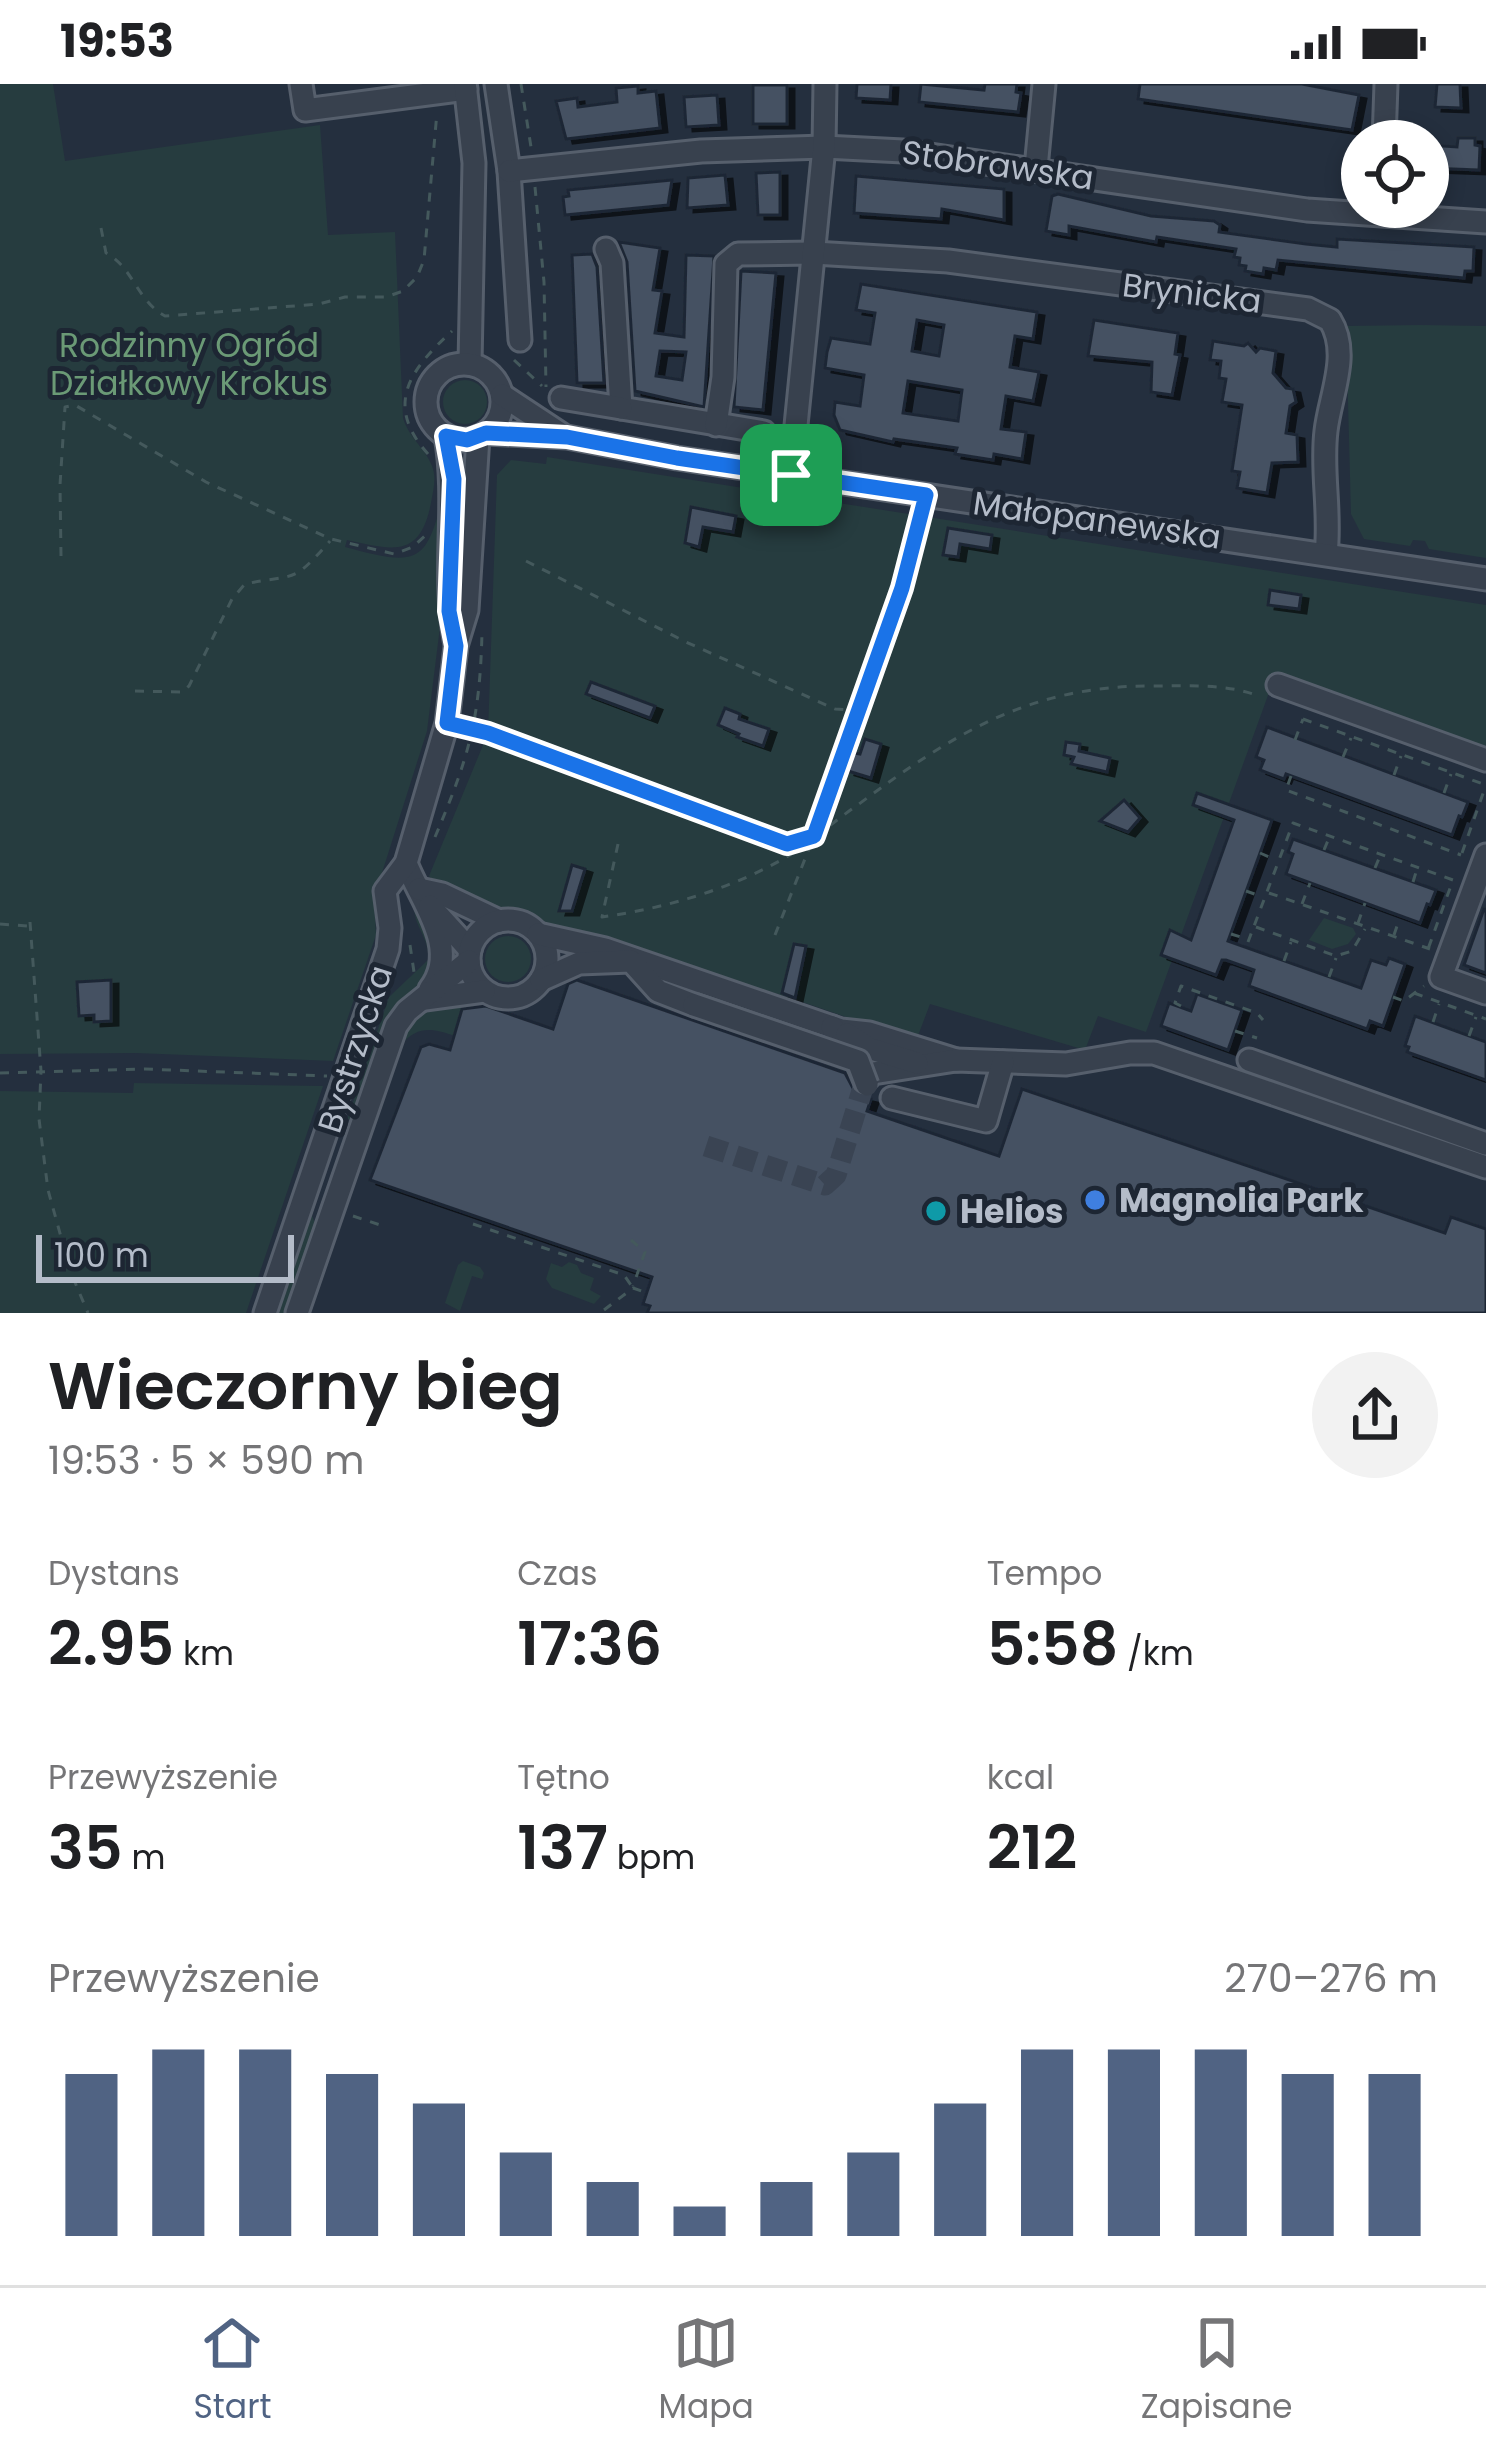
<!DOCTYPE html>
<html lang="pl">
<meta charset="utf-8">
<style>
:root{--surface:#fff;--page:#f2f2f2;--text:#202124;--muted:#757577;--line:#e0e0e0;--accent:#506383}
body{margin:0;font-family:Poppins,sans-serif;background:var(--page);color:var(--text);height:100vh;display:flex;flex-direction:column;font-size:45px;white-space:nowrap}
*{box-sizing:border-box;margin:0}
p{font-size:39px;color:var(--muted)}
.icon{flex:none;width:66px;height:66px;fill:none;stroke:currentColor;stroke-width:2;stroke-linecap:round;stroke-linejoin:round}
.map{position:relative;height:1229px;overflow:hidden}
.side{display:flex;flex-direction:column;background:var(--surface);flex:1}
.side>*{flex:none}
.controls{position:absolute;left:1341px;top:36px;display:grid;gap:24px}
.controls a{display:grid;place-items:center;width:108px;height:108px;border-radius:50%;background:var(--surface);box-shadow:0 6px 18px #0003;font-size:60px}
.scale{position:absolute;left:36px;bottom:30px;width:258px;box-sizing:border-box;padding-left:12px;border:6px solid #b4bcc9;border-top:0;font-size:33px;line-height:42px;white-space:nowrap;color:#b4bcc9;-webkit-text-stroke:9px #1d2633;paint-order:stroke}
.pin{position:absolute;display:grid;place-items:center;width:102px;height:102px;color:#fff;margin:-51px;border-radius:24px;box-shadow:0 6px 18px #0006}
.round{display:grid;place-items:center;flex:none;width:126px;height:126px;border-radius:63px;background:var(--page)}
.head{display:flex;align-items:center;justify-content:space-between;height:204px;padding:0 48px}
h1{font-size:66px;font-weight:600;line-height:90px}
.stats{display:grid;grid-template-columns:repeat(3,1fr);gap:18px;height:204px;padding:12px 48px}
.stats div{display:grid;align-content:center}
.stats b{font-size:60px;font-weight:600}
.stats small{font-size:33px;font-weight:400}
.stats p{font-size:33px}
.chart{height:336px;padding:24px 48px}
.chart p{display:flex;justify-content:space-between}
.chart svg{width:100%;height:216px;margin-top:12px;stroke:var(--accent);stroke-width:6}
.status{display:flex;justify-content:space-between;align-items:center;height:84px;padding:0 60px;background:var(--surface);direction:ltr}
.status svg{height:33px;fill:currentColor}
.tabs{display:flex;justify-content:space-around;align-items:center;height:168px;border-top:3px solid var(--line);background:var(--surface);font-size:33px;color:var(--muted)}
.tabs a{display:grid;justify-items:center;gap:6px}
.tabs .current{color:var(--accent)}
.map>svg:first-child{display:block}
</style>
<div class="status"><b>19:53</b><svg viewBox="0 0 49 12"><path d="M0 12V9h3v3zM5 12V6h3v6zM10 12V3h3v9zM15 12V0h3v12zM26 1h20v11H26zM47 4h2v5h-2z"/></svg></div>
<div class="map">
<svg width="1486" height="1229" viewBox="0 0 1486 1229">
<defs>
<filter id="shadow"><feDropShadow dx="7" dy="4" stdDeviation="0" flood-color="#0009"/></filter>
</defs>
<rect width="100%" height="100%" fill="#242f3e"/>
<g fill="#263c3f">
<path d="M0,0H53L65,77L320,41L328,151L395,148L403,334C409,354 425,364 432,382C437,394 433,407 431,419C420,475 393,466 347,456L345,463C421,484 427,479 445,403L440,543L427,647L374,814L376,851L333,977L136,969L0,970Z"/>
<polygon points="1421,241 1486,242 1486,474 1429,465 1425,457 1413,456 1410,462 1364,455 1351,430 1346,242"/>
<circle cx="465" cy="318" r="22"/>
<polygon points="547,373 1486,521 1486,667 1275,592 1146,948 1098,932 1085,966 930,920 916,957 785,912 554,845 519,824 492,823 436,799 429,792 488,649 497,391 511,376 546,380"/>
<path d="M415,821L433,851L431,897L391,929L355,1032L347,1036L389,913L428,876C431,855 411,839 415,821Z"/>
<polygon points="1324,834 1353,844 1356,850 1348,860 1332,865 1309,856"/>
<circle cx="508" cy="875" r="23"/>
<path d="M464,917L455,952C433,944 417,941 401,961L343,1123L407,941C424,926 441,919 464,917Z"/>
<polygon points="134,999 323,1002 246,1229 0,1229 0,1007 133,1009"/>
<polygon points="340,1030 343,1039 311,1129 316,1142 286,1229 270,1229"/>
<polygon points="463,1177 480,1183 484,1189 482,1195 472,1192 460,1227 445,1219 458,1181"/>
<polygon points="551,1179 562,1183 569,1178 577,1181 581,1189 594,1194 590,1206 601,1212 594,1220 552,1204 546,1195"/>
</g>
<g fill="#455162" stroke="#1f2835" stroke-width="3" fill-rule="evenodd" filter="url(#shadow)">
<polygon points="857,0 891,0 890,16 856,14"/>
<polygon points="921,0 984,6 985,0 1017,0 1016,8 1021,9 1018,28 919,18"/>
<polygon points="1140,0 1302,0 1359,11 1352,46 1138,15"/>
<polygon points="1437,0 1460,0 1461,24 1435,23"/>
<rect x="753" y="1" width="34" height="39"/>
<polygon points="638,2 638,9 656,7 660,44 566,55 556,17 577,14 578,23 617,18 616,4"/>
<polygon points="717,11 719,41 686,43 684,13"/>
<polygon points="1458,54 1475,54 1475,61 1480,62 1479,86 1428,84 1428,61 1457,63"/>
<polygon points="780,88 780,131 758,131 756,89"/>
<polygon points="725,91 728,121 687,124 688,94"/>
<polygon points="856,92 1004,105 1004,136 942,125 941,135 854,129"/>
<polygon points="672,96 668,121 565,131 563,113 569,112 568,106"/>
<polygon points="1058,110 1151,132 1214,137 1220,141 1219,148 1306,160 1337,163 1337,155 1474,163 1473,187 1465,187 1464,194 1278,176 1276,186 1264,184 1263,190 1245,187 1246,182 1239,181 1240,174 1234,173 1236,165 1157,153 1156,158 1069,142 1069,151 1046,147 1052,112"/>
<path d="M619,158L660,164L653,206L662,207L655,249L684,253L686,171L714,172L704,323L635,307L627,178ZM660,267L686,268L682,296L656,292Z"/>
<polygon points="592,170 597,183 604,299 577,299 572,171"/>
<polygon points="741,187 776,189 763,326 734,323"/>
<path d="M861,200L1037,228L1033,255L1015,252L1010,283L1039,288L1033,317L1006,312L1001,345L1026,348L1022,375L994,370L993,376L955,370L957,364L894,355L893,358L840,346L834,331L835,318L860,322L864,291L825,284L827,268L831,254L870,260L875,229L856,226ZM917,236L944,241L939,272L912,267ZM908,297L962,306L958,337L903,329Z"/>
<polygon points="1094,236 1178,249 1175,270 1180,271 1172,311 1151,308 1152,278 1088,272"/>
<polygon points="1213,257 1244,262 1248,259 1256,268 1260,264 1276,267 1273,289 1286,304 1293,305 1296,318 1290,322 1286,349 1297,351 1298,378 1272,379 1267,409 1237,404 1240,388 1232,387 1242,321 1222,318 1226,295 1219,294 1221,277 1210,276"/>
<polygon points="691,423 736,432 733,448 703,443 699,463 685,459"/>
<polygon points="948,444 992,451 990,465 960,460 958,473 943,471"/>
<polygon points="1270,506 1301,511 1299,525 1268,521"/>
<polygon points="591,598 655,622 650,634 586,610"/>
<polygon points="725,624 740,630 739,635 769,645 763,662 737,653 739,650 718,641"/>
<polygon points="1267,643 1468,718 1462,733 1459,732 1452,751 1286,690 1284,695 1260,686 1264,676 1256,673"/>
<polygon points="865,655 881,660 871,694 848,687 854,669 860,670"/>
<polygon points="1066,658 1080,660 1079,667 1110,674 1107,688 1071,680 1074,673 1064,671"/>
<polygon points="1197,709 1272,736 1228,857 1361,904 1371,876 1386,881 1389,874 1405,880 1383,942 1370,937 1367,945 1249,902 1254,886 1226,876 1222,876 1216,891 1161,871 1170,846 1191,856 1234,736 1193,721"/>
<polygon points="1124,716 1140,734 1128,748 1100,737"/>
<polygon points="1293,755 1436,806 1430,821 1427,820 1420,839 1286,790 1293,770 1288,768"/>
<polygon points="572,781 585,785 572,827 559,827"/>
<polygon points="1484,825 1486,825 1486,889 1464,881"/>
<polygon points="794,860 806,862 795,914 782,909"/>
<polygon points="111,896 111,937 94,938 94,931 79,932 77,898"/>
<polygon points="577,896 845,989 857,1012 871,1015 867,1027 999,1072 1022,1005 1445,1149 1451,1133 1486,1145 1486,1229 647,1229 650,1222 643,1220 652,1193 370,1096 421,963 429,960 450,966 462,925 486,922 553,945 568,900"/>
<polygon points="1197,910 1242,926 1228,966 1161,942 1169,919 1191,927"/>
<polygon points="1415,932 1486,958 1486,996 1407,968 1409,963 1405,962"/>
</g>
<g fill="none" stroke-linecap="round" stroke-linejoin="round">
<polyline stroke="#3a4453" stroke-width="21" stroke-dasharray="21 10" stroke-linecap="butt" points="706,1062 825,1101 836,1091 865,997"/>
<defs>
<g id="minor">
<polyline points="301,0 305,26 466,5"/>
<polyline points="465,0 474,79 470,280"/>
<polyline points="496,0 509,87 520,256"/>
<polyline points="1384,57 1386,0"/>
<polyline points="1036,84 1044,0"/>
<polyline points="509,87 701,67 824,63 903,67 1307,126 1486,138"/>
<polyline points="606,165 612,179 621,324 764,348"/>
<circle cx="464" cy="318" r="38"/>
<polyline points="502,311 561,350"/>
<polyline points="561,314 621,324"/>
<path d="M716,341L723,293L726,180L738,170L814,169L948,177L1308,225L1330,236C1351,270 1330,311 1326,347C1321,387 1331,428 1326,470"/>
<polyline points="486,349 567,353 677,374 1486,495"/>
<path d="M446,352C458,420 442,488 455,556"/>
<polyline points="791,391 824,63 825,0"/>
<polyline points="1278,601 1486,676"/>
<polyline points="1486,771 1441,893 1486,909"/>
<path d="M406,779C421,818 461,865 430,905"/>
<polyline points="419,805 442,810 499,837"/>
<polyline points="430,822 470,866"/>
<circle cx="508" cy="875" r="39"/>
<polyline points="538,850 605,865 841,946 869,949 956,976"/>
<polyline points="541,896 579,879 631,877 658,907 694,921"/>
<polyline points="425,915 484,907"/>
<polyline points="832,943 854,971 865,997 873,989 956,976 1066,980 1130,969 1154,969 1486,1083"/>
<polyline points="847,950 868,964 917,979"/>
<polyline points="1249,976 1486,1060"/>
<polyline points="892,1014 986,1037 1003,978"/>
<polyline points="265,1229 388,865 390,844 385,807 406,779 447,639 456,562 467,526 478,353"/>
<polyline points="297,1229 396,942 407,927 469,877"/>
</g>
</defs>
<use href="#minor" stroke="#565f6c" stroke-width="27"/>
<g stroke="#44595c" stroke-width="3" stroke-dasharray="9 9" stroke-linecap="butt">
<polyline points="521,0 531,63"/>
<polyline points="535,103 544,198 546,303"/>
<path d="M101,144L106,169C133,183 137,217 165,232L319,220L345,213H386L403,207L417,193L424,176L437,28"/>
<polyline points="514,276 542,302"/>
<path d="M428,370C383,320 411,285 452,247"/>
<polyline points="61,472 60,401 65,323 75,321 206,398 331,455 394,470 413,463 429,448"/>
<polyline points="526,477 686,558 835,625 857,626"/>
<path d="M135,607L182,608L189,602L232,515L245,500C298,489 291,501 330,457"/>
<polyline points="1303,635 1486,701"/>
<polyline points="466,643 787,760 807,754"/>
<polyline points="1295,656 1303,635"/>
<polyline points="1343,673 1351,654"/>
<polyline points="1394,691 1401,672"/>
<polyline points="1291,692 1286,706 1461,771"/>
<polyline points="1444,709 1451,690"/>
<path d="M435,753C469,673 480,635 482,548"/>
<path d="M618,760L602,833C666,824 728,806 785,774C810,759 834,737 859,720C953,650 1029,602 1150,602C1187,602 1224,599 1259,612"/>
<polyline points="1324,766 1329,754"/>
<polyline points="1260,769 1276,776"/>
<polyline points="1462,769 1485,704"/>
<polyline points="1375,784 1380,772"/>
<polyline points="1413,798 1417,785"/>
<polyline points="1246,807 1263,813"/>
<polyline points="1269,809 1430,865"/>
<polyline points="1302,820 1310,799"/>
<polyline points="30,838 41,987 39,1035 48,1106 71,1189 88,1229"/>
<polyline points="1358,839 1365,819"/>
<polyline points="0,840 28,842"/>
<polyline points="1256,843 1336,872 1352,867 1365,845"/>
<polyline points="1231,850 1247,855"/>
<polyline points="775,851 814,752 902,504 924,430"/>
<polyline points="1394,851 1399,836"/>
<polyline points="1248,858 1293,739 1453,796 1428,865"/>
<polyline points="410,861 414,888"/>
<polyline points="1284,877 1291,858"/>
<polyline points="1329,893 1336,874"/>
<polyline points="1414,909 1486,935"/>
<polyline points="1393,913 1404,917 1424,902"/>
<polyline points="1181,922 1175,919 1181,902 1257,929 1263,936"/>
<polyline points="1433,938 1439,920"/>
<polyline points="1235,947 1257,954"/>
<polyline points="1469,952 1476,933"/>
<polyline points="0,989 145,985 327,992"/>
<polyline points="353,1132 380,1141"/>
<polyline points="473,1140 624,1191 633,1204"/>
<polyline points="631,1156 645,1168 633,1202"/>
<polyline points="604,1226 633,1204 647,1209"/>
</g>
<use href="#minor" stroke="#38414e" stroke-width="21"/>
<defs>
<polyline id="minor-bridge" points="694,921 858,977 867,1001"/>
</defs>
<use href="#minor-bridge" stroke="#565f6c" stroke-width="27" stroke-linecap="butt"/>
<use href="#minor-bridge" stroke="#38414e" stroke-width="21"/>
</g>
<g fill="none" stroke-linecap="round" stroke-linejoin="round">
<defs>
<polygon id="route" points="486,349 567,353 677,374 926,411 902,504 814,752 787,760 488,649 447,639 456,562 449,527 454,395 446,352 467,356"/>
</defs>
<use href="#route" stroke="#fff" stroke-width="24"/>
<use href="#route" stroke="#1a73e8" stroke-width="15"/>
</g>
<circle fill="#3f7fe0" stroke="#1d2633" stroke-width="4.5" cx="1095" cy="1116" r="12"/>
<circle fill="#0f9aa8" stroke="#1d2633" stroke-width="4.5" cx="936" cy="1127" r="12"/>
<g text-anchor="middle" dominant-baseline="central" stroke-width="10" stroke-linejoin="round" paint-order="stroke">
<g font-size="33" fill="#b4bcc9" stroke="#1d2633">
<text transform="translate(998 81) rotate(8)">Stobrawska</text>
<text transform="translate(1192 209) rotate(7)">Brynicka</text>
<text transform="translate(1097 436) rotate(8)">Małopanewska</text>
<text transform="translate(355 965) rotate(-72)">Bystrzycka</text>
</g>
<g font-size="33" fill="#6b9a76" stroke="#1d2633">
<text x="189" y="261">Rodzinny Ogród<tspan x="189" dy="38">Działkowy Krokus</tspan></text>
</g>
<g font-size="33" font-weight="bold" fill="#b4bcc9" stroke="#1d2633" text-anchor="start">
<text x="1119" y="1116">Magnolia Park</text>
<text x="960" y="1127">Helios</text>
</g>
</g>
</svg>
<div class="controls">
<a><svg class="icon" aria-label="locate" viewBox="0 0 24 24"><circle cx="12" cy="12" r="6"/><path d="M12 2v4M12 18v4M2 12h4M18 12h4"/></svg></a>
</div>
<div class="scale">100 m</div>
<div class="pin" style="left:791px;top:391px;background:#1e9e55"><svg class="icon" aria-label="arrive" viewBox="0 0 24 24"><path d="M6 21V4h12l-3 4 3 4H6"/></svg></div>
</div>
<section class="side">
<div class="head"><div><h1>Wieczorny bieg</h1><p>19:53 · 5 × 590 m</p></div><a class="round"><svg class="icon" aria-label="share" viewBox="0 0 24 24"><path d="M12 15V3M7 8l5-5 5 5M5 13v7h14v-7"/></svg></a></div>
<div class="stats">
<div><p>Dystans</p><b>2.95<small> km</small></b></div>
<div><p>Czas</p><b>17:36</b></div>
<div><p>Tempo</p><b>5:58<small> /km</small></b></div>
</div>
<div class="stats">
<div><p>Przewyższenie</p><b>35<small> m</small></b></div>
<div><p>Tętno</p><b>137<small> bpm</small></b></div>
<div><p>kcal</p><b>212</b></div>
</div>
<div class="chart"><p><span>Przewyższenie</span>270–276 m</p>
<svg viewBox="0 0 160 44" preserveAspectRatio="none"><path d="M5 44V11M15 44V6M25 44V6M35 44V11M45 44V17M55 44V27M65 44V33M75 44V38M85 44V33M95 44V27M105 44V17M115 44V6M125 44V6M135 44V6M145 44V11M155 44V11"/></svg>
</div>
</section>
<nav class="tabs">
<a class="current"><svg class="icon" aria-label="home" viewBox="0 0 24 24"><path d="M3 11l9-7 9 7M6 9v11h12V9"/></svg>Start</a>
<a><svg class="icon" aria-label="map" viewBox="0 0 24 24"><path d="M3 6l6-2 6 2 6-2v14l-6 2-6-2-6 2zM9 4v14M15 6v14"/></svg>Mapa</a>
<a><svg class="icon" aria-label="saved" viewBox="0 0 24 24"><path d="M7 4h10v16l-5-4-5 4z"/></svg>Zapisane</a>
</nav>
